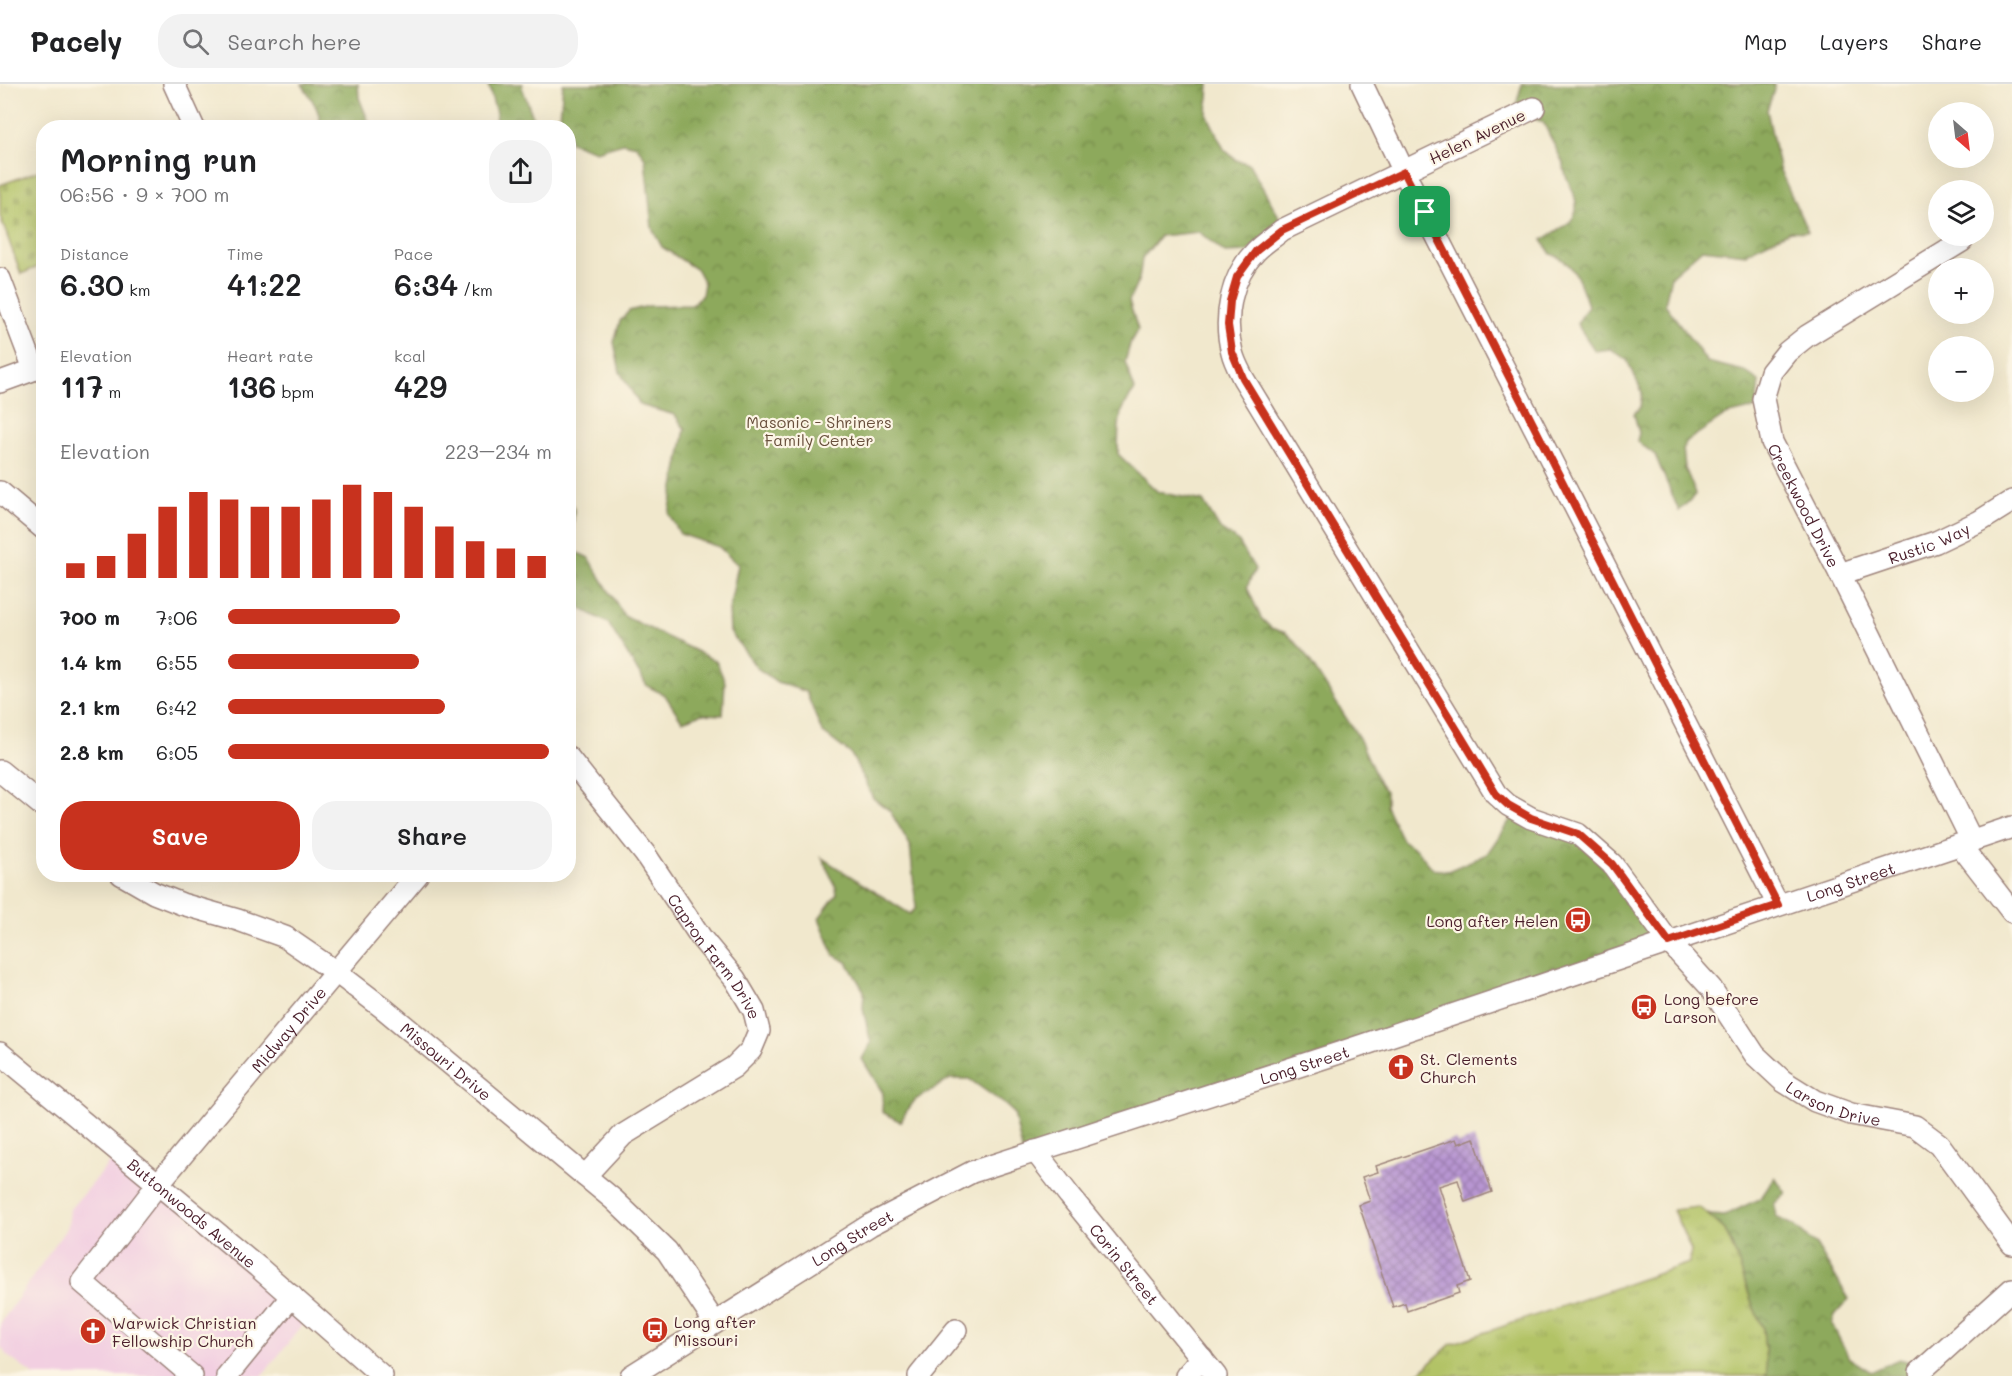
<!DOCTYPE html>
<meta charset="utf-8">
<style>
:root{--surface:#fff;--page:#f2f2f2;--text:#202124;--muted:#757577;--line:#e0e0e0;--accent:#c8321e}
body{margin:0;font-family:Mali,sans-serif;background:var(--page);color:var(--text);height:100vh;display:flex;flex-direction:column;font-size:22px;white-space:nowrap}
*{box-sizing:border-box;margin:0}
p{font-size:20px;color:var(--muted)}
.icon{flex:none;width:33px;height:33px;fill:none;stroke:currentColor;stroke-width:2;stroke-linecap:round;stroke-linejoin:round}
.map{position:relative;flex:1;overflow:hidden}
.sheet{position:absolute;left:36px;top:36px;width:540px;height:762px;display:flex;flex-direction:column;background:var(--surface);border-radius:24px;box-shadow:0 6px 24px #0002}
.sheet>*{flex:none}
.needle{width:39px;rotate:152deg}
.buttons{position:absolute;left:1928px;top:18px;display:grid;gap:12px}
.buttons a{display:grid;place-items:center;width:66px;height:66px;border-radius:50%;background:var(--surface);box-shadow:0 6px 24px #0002;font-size:30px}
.pin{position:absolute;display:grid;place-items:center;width:51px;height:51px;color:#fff;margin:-26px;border-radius:12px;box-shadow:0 3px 9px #0006}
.round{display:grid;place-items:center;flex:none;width:63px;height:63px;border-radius:24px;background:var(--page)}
.summary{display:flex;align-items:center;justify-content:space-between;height:102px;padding:0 24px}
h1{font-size:33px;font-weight:600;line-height:45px}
.figures{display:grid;grid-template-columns:repeat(3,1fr);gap:9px;height:102px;padding:6px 24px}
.figures div{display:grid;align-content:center}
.figures b{font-size:30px;font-weight:600}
.figures small{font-size:16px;font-weight:400}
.figures p{font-size:16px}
.chart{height:168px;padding:12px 24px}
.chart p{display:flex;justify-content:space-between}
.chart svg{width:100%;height:108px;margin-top:6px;stroke:var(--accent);stroke-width:6}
.action{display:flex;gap:12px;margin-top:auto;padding:12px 24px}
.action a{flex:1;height:69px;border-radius:24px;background:var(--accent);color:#fff;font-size:24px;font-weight:600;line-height:69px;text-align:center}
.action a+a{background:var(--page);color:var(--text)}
ul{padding:0 24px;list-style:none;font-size:20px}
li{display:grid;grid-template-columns:96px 72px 1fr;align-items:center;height:45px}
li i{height:15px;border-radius:8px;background:var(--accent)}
header{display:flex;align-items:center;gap:36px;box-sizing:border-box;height:84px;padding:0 30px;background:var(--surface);border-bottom:2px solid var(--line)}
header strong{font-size:28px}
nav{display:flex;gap:33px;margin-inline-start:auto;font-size:21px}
.search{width:420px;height:54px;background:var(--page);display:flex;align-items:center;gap:15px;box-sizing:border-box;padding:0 21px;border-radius:24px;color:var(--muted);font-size:22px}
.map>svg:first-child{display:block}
</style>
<header>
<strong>Pacely</strong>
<div class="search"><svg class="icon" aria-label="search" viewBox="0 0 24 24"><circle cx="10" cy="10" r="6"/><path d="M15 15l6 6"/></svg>Search here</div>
<nav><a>Map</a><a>Layers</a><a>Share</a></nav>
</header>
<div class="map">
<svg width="2012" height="1292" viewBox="0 0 2012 1292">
<defs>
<pattern id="grass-tufts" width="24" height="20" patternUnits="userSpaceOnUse" patternTransform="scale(1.5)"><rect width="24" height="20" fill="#b2c366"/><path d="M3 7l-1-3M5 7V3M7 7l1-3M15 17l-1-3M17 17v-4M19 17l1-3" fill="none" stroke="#9ba759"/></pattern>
<pattern id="forest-crowns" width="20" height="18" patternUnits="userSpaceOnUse" patternTransform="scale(1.5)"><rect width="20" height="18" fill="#8da95b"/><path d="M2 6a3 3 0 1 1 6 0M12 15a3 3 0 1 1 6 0" fill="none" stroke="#75894b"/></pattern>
<pattern id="cemetery-stones" width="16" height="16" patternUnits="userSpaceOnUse" patternTransform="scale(1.5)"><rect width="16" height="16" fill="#b2c366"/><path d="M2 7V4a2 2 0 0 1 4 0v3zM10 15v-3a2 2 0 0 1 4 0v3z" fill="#9ba759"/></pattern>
<pattern id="building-cross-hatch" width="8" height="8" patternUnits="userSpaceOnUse" patternTransform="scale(1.5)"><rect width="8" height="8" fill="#b896d2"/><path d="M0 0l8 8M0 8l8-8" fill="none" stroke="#987aab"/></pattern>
</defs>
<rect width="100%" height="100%" fill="#fcf5e5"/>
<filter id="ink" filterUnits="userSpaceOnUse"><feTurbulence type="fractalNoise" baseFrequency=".0167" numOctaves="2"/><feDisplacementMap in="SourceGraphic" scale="12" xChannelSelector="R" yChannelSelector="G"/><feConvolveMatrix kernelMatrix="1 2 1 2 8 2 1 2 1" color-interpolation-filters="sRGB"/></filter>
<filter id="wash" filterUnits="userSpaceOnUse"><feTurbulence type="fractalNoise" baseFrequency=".008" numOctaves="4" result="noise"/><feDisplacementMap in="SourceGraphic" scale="24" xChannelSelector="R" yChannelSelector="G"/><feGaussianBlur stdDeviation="1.35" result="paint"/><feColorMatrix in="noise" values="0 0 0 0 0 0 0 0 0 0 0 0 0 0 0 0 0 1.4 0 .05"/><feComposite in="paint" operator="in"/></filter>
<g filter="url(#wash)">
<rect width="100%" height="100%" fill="#f1e8cd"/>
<polygon fill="#f2cfe1" points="116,1071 308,1234 262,1292 35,1292 9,1273 0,1262 0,1240 68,1142 70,1125"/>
<polygon fill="url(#grass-tufts)" stroke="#7e7148" stroke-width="1.5" points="1698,1123 1710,1131 1725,1146 1736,1171 1753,1222 1763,1244 1767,1289 1764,1292 1404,1292 1420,1288 1451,1260 1689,1179 1691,1166 1673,1126"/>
<g fill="url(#forest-crowns)" stroke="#6c6443" stroke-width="1.5">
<path d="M302,0H358L359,14L371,43H320C322,28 310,13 302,0Z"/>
<polygon points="488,0 523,0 522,3 535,39 535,43 495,43 496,29"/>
<path d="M563,0H1209L1207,30L1224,65L1236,76L1249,80L1281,136L1247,168L1225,169L1199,148L1160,152L1142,175L1139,195L1129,217L1138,246L1131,257L1125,278L1135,306C1116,329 1119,342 1118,370L1158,408L1203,417L1220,445L1238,457L1255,485L1247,503L1261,534L1271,544L1286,549L1302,565L1359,654L1380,701L1386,707V722L1402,756L1417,766L1433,785L1448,787L1487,770L1517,726L1563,736L1666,856L1023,1071L1014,1029L1003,1019L969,995H950L915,1016L906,1028L901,1038L882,1028L883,1009L862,975L871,959L863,925L864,907L847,878L834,871L819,834L837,810L835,801L822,774L910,830L916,824L910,761L890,727L873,714L851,670L822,648L806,608L777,598L757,584L730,548L729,526L738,481L719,463L680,450L669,430L685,345L675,331L640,321L620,288L614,258L620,237L629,227L648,222L692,221L702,211L704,199L697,186L662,163L652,144L645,74L637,62L623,59L596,67L570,58L568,44L564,43L560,33Z"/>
<path d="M1522,0H1775V3L1767,26L1779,84L1808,148L1790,147L1749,167L1746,170L1702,165L1671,192L1665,220L1707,278L1744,287L1759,297L1756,324L1726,331L1687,357L1683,364L1685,384L1696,410L1679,427L1655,371L1637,357L1639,349L1634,330L1640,323L1642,308L1627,276L1611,265L1595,267L1577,240L1588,222C1581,201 1575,177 1551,170L1542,156C1567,140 1586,136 1571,103C1567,95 1564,89 1564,81L1543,38L1514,28Z"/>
<polygon points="569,415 574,425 572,466 589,474 624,532 716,577 725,598 723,631 702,630 682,637 665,611 647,602 608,539 583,526 569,510"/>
<polygon points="1775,1093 1786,1109 1774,1120 1776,1133 1794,1142 1816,1161 1849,1215 1835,1231 1832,1240 1849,1274 1871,1288 1899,1275 1911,1278 1907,1292 1764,1292 1767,1289 1763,1244 1753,1222 1736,1171 1725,1146 1708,1131 1724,1132 1761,1114"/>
</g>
<polygon fill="url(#cemetery-stones)" stroke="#7e7148" stroke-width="1.5" points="43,85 43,181 21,190 0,132 0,101"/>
<g id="blocks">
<polygon fill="url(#building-cross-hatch)" points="1474,1054 1492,1108 1465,1118 1458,1096 1439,1102 1470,1197 1457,1202 1459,1209 1407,1227 1405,1219 1393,1223 1359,1121 1370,1117 1362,1093 1378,1088 1376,1082 1456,1055 1458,1060"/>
</g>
</g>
<g filter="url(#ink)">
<use href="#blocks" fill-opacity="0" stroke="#9e847c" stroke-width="1.5"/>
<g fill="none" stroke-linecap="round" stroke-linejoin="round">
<defs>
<g id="minor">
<polyline points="174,0 194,44"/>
<polyline points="1362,0 1404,88 1778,821"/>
<path id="s1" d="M1534,24L1282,146C1274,153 1264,159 1256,167C1231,192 1223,234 1232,268C1234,277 1239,286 1243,294L1496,710L1508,721L1531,734L1578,750L1612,780L1669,858L1711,904L1755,971L1783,997L1815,1017L1851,1030L1915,1042L1939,1060L2012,1160"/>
<path id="s2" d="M1962,157L1807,252L1787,268L1771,288L1763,315L1772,358L1840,490L1972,757"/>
<polyline points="0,195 34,285"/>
<polyline points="0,298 44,282"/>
<polyline points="0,408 44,445"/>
<path id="s3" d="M1840,490L1936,458L1980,437L2012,417"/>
<path id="s4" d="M568,673L645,770L702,855L735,895L754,927L759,947L751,966L734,983L623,1051L585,1092"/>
<polyline points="0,687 44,723"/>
<polyline points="1960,761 2012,828"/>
<path id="s5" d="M121,790L154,809L182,820L238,836L285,853L336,888L383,924L614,1116L667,1167L715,1239"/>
<path id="s6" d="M0,969L258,1183L382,1292"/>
<path id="s7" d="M1035,1067L1069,1111L1216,1292"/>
<polyline points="1920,1288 2012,1205"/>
<path id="s8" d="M192,1292L82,1198L158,1100L418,790"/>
<polyline points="227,1292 292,1212"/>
<path id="s9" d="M631,1292L870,1141L972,1088L1342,968L2012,743"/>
<polyline points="919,1292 956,1246"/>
<polyline points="1186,1292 1202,1274"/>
</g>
</defs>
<use href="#minor" stroke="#9e847c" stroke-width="24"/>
<use href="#minor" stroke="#fff" stroke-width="21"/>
</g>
</g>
<g fill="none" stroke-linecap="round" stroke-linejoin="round" filter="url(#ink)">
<defs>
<polygon id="route" points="1404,88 1425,128 1778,821 1669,858 1612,780 1578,750 1531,734 1508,721 1496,710 1243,294 1232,268 1228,241 1230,217 1237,193 1256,167 1282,146"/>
</defs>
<use href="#route" stroke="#fff" stroke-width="12"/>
<use href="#route" stroke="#c8321e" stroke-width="8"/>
</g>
<defs>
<symbol id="bus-disc" viewBox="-11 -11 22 22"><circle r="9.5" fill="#c8321e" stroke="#fcf5e5"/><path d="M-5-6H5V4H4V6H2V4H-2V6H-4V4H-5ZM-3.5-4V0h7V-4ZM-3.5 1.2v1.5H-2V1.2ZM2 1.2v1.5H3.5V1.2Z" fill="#fff"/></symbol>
<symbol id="church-disc" viewBox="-11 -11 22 22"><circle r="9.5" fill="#c8321e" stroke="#fcf5e5"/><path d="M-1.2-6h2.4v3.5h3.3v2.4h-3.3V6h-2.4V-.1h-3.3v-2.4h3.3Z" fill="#fff"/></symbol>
</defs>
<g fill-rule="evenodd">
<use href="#bus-disc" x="1563" y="821" width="30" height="30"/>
<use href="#bus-disc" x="1629" y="908" width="30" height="30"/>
<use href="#church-disc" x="1386" y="968" width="30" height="30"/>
<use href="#bus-disc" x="640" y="1231" width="30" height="30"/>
<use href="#church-disc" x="78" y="1232" width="30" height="30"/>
</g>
<g text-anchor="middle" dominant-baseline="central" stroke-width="4.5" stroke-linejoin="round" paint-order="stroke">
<g font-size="16" fill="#4a1f2b" stroke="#fcf5e5">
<text transform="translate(1477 52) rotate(-26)">Helen Avenue</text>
<text stroke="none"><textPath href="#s2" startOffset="376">Creekwood Drive</textPath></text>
<text stroke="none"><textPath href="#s3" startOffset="94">Rustic Way</textPath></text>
<text stroke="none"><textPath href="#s9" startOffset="1323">Long Street</textPath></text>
<text stroke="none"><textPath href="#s4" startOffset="248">Capron Farm Drive</textPath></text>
<text stroke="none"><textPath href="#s8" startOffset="471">Midway Drive</textPath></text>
<text stroke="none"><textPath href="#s5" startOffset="380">Missouri Drive</textPath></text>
<text stroke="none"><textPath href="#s9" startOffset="747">Long Street</textPath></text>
<text stroke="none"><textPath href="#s1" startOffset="1408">Larson Drive</textPath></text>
<text stroke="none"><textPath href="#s6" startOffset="250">Buttonwoods Avenue</textPath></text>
<text stroke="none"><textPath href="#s9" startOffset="261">Long Street</textPath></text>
<text stroke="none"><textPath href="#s7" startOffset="144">Corin Street</textPath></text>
</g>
<g font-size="16" fill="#69503d" stroke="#fcf5e5">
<text x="819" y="337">Masonic - Shriners<tspan x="819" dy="18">Family Center</tspan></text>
</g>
<g font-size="16" fill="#4a1f2b" stroke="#fcf5e5" text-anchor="start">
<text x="1558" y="836" text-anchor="end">Long after Helen</text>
<text x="1664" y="914">Long before<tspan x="1664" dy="18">Larson</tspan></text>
<text x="1420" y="974">St. Clements<tspan x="1420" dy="18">Church</tspan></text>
<text x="674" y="1237">Long after<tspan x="674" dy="18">Missouri</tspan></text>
<text x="112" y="1238">Warwick Christian<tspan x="112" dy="18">Fellowship Church</tspan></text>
</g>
</g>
</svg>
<div class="buttons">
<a><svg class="needle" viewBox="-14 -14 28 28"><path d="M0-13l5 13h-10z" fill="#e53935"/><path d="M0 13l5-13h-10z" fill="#757577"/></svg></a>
<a><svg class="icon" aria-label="layers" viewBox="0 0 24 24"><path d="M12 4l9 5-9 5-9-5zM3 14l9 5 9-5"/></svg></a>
<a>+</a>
<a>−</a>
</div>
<div class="pin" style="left:1425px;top:128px;background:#1e9e55"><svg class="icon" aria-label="arrive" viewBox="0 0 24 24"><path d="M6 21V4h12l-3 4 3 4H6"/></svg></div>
<section class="sheet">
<div class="summary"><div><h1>Morning run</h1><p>06:56 · 9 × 700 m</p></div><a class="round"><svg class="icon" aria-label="share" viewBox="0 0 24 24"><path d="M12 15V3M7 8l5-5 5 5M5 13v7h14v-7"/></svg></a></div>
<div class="figures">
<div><p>Distance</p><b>6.30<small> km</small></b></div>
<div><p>Time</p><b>41:22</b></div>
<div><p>Pace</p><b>6:34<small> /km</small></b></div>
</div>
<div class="figures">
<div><p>Elevation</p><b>117<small> m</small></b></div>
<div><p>Heart rate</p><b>136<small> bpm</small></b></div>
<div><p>kcal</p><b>429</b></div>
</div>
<div class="chart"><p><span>Elevation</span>223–234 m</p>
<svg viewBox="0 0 160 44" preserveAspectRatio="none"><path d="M5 44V38M15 44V35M25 44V26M35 44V15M45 44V9M55 44V12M65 44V15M75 44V15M85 44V12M95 44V6M105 44V9M115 44V15M125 44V23M135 44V29M145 44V32M155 44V35"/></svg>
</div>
<ul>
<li><b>700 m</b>7:06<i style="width:53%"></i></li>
<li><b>1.4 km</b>6:55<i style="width:59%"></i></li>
<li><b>2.1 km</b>6:42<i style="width:67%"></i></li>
<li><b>2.8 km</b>6:05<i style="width:99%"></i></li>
</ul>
<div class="action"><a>Save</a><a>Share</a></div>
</section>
</div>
